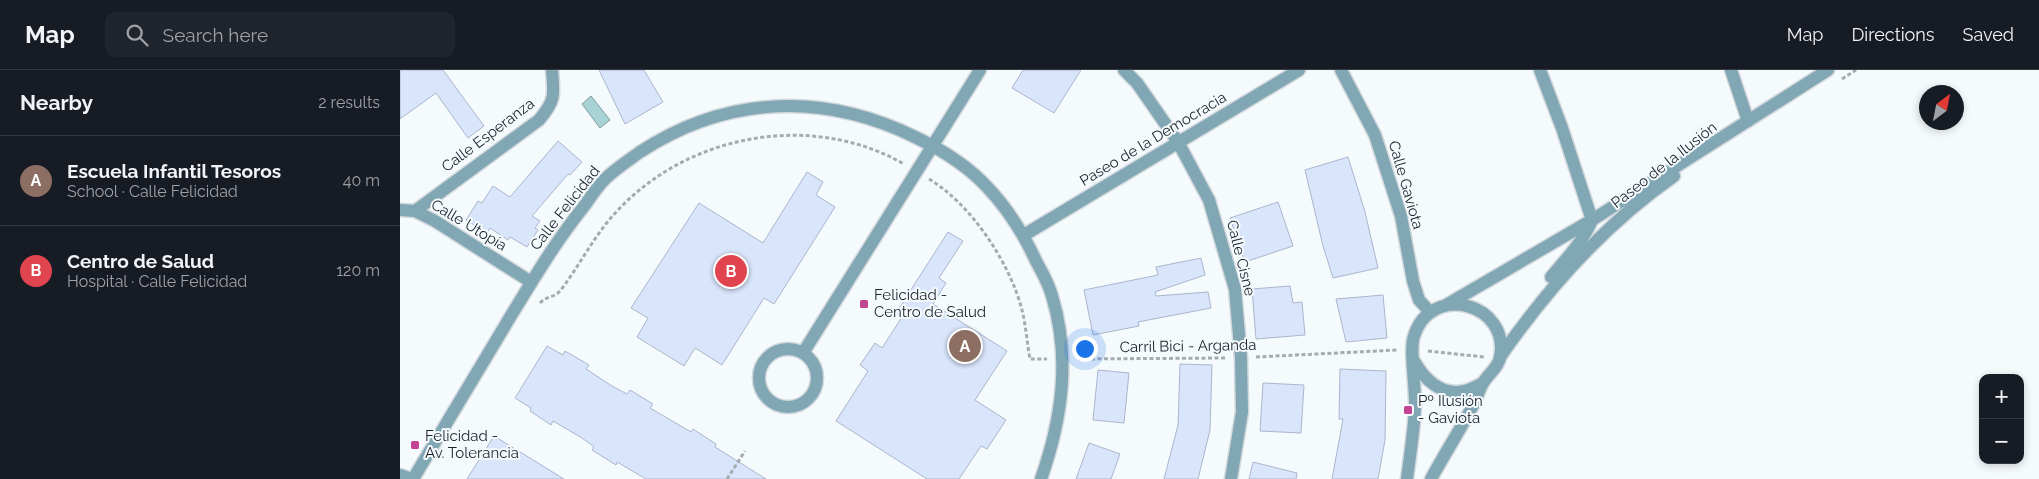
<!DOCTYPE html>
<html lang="en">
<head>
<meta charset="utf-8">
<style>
  :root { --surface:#171b24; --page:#20242c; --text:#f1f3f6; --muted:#9ea1a6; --line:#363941; --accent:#0b8043 }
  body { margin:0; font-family:Raleway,sans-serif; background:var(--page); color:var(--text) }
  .controls { position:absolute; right:15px; bottom:15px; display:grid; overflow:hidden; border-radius:10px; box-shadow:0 2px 8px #0003 }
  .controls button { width:45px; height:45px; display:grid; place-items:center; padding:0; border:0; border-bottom:1px solid var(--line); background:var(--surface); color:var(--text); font:25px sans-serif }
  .compass { position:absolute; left:1519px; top:15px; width:45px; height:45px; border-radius:50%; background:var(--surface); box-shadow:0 2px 8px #0003; rotate:32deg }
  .you { position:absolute; left:684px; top:278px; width:18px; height:18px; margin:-12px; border:4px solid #fff; border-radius:50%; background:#1a73e8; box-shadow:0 0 0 8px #1a73e833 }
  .badge { display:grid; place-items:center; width:32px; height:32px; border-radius:50%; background:var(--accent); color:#fff; font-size:16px; font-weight:700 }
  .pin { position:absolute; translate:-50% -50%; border:2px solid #fff; box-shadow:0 1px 5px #0006 }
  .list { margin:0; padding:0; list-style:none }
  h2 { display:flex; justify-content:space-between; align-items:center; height:65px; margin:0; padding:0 20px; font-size:21px }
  h2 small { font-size:16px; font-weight:400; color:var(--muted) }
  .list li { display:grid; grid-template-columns:32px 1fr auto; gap:15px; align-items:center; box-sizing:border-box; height:90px; padding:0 20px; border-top:1px solid var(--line) }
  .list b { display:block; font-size:19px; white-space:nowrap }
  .list p { margin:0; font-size:16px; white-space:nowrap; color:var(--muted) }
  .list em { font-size:16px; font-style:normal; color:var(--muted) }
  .icon { flex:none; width:28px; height:28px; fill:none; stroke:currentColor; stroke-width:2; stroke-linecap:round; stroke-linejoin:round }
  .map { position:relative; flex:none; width:1639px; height:409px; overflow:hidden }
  header { display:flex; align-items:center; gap:30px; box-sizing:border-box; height:70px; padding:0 25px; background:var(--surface); border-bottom:1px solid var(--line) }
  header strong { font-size:24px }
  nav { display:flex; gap:28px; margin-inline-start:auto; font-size:18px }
  .search { width:350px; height:45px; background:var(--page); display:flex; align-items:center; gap:12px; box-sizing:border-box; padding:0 18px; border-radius:10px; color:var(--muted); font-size:19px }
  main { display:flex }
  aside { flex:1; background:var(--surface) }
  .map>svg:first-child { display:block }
</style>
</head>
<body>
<header>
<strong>Map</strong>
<div class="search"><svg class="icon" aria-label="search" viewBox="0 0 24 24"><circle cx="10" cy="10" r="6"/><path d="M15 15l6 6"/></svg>Search here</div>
<nav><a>Map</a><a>Directions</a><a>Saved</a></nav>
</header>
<main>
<aside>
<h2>Nearby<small>2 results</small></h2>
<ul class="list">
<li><span class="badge" style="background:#8d6e63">A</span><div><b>Escuela Infantil Tesoros</b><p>School · Calle Felicidad</p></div><em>40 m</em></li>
<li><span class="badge" style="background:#e0444e">B</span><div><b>Centro de Salud</b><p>Hospital · Calle Felicidad</p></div><em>120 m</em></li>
</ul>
</aside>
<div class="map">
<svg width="1639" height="409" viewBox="0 0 1639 409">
  <rect width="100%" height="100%" fill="#f5fafd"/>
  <!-- water -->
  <path fill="#a9d2d4" stroke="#7f9ea1" d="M191 26 210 50 200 58 182 34Z"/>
  <!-- building -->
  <g fill="#d9e5fb" stroke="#aab6cc">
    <path d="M0 0H43L84 56 68 68 36 23 0 49Z"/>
    <path d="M199 0H244L263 32 225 54Z"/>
    <path d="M623 0H681L654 43 612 18Z"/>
    <path d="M158 71 182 92 170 105 168 104 132 146 140 151 135 158 138 160 127 177 110 167 108 170 90 158 87 163 66 150 78 131 82 133 93 116 110 127Z"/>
    <path d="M948 87 965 142 978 198 933 208 923 176 905 100Z"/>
    <path d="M407 102 423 112 416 125 435 137 374 234 364 228 322 295 295 278 284 296 237 267 248 248 231 238 299 133 363 173Z"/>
    <path d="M878 132 893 176 845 192 830 148Z"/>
    <path d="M548 162 563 171 539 208 546 213 533 234 607 281 575 330 606 350 587 379 581 376 559 409H527L436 351 468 301 460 295 475 273 482 278 502 247 496 243Z"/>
    <path d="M801 188 805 205 755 222 756 226 808 222 811 238 738 252 739 256 693 265 684 220 758 205 756 197Z"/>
    <path d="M890 216 893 233 902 232 905 265 856 269 852 219Z"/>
    <path d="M983 225 987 268 946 272 936 229Z"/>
    <path d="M147 276 163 285 165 281 189 295 186 299 212 316 227 324 230 320 253 334 250 338 291 362 293 359 316 374 315 377 366 409H246L217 392 216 395 192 380 194 377 182 368 153 351 151 355 130 341 131 338 115 328Z"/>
    <path d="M780 294 812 295 810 360 798 409H764L778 355Z"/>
    <path d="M940 299 986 301 985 370 978 409H932L943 349H939Z"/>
    <path d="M698 300 729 303 724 353 693 350Z"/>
    <path d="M863 313 904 315 901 363 860 361Z"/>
    <path d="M94 366 164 409H67Z"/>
    <path d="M689 373 720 384 711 409H676Z"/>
    <path d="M853 392 897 403 896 409H849Z"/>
  </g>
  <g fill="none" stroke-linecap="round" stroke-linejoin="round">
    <defs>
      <g id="street">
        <path d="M724 0 737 13 778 72 809 130 835 219 841 288 842 342 831 409"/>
        <path d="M941 0 975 65 1001 146 1013 211 1019 230 1030 242"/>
        <path d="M1140 0 1162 58 1192 150"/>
        <path d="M1331 0 1348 51"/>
        <path d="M0 140 15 141 35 151 131 212"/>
        <path d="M15 141 139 50C156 30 154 25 152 0"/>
        <path d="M624 165 899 0"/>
        <path d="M1151 207C1166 189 1183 172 1192 150"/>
        <path d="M1048 234 1192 150 1428 0"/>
        <circle cx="388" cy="308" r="29"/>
        <path d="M403 283 580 0"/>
        <path d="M1100 287C1148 218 1205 154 1274 106"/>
        <path d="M1014 291C1024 309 1041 326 1064 321 1070 320 1077 316 1083 313"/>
        <path d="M0 405 12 409"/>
        <path d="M13 409C44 357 75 305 106 254 131 213 155 172 185 135 191 126 198 116 205 109 215 99 229 90 240 82 327 25 424 22 517 68 542 80 569 97 588 118 608 139 624 165 636 191 642 202 649 214 652 226 671 288 662 349 641 409"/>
        <path d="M1007 409C1010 385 1014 361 1015 337 1016 319 1009 280 1014 266 1031 212 1111 233 1100 288 1098 298 1088 304 1083 313 1080 318 1078 324 1076 330 1062 357 1045 383 1031 409"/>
      </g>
    </defs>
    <!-- street casing -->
    <use href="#street" stroke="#d2d8db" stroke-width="15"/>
    <!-- path -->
    <g stroke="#a5abb0" stroke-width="3" stroke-dasharray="4 2.5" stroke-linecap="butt">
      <path d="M1442 9 1456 0"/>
      <path d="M529 109C571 134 610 193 622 240 626 256 627 273 630 289H647"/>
      <path d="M140 233C146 226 154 228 160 221 181 194 195 163 220 138 292 63 413 42 504 94"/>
      <path d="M1028 281 1084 287"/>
      <path d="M856 287 997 280"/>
      <path d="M678 289 825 288"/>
      <path d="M327 409 345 381"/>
    </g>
    <!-- street -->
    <use href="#street" stroke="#81a7b5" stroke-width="12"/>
  </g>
  <!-- markers -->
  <g fill="#c24492" stroke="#f5fafd" stroke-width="2">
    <rect x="459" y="229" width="10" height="10" rx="2.5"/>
    <rect x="1003" y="335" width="10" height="10" rx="2.5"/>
    <rect x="10" y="370" width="10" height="10" rx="2.5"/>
  </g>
  <g text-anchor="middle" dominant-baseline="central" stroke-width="4" stroke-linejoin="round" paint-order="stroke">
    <!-- street labels -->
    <g font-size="15" fill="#1c242b" stroke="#f5fafd">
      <text transform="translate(88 65) rotate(-37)">Calle Esperanza</text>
      <text transform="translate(753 69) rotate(-31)">Paseo de la Democracia</text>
      <text transform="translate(1264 95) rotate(-38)">Paseo de la Ilusión</text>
      <text transform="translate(1006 115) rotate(74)">Calle Gaviota</text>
      <text transform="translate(165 138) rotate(-52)">Calle Felicidad</text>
      <text transform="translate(69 155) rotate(31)">Calle Utopía</text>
      <text transform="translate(841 188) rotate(76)">Calle Cisne</text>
      <text transform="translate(788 276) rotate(-1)">Carril Bici - Arganda</text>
    </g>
    <!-- poi labels -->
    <g font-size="15" fill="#1c242b" stroke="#f5fafd" text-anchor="start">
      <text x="474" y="225">Felicidad -<tspan x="474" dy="17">Centro de Salud</tspan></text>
      <text x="1018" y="331">Pº Ilusión<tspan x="1018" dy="17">- Gaviota</tspan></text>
      <text x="25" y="366">Felicidad -<tspan x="25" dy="17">Av. Tolerancia</tspan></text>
    </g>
  </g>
</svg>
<div class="controls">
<button>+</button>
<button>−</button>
</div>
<svg class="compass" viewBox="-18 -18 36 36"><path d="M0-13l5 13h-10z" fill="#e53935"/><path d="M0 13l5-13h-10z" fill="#9ea1a6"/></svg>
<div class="you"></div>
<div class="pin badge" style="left:565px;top:276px;background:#8d6e63">A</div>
<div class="pin badge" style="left:331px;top:201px;background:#e0444e">B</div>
</div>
</main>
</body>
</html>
